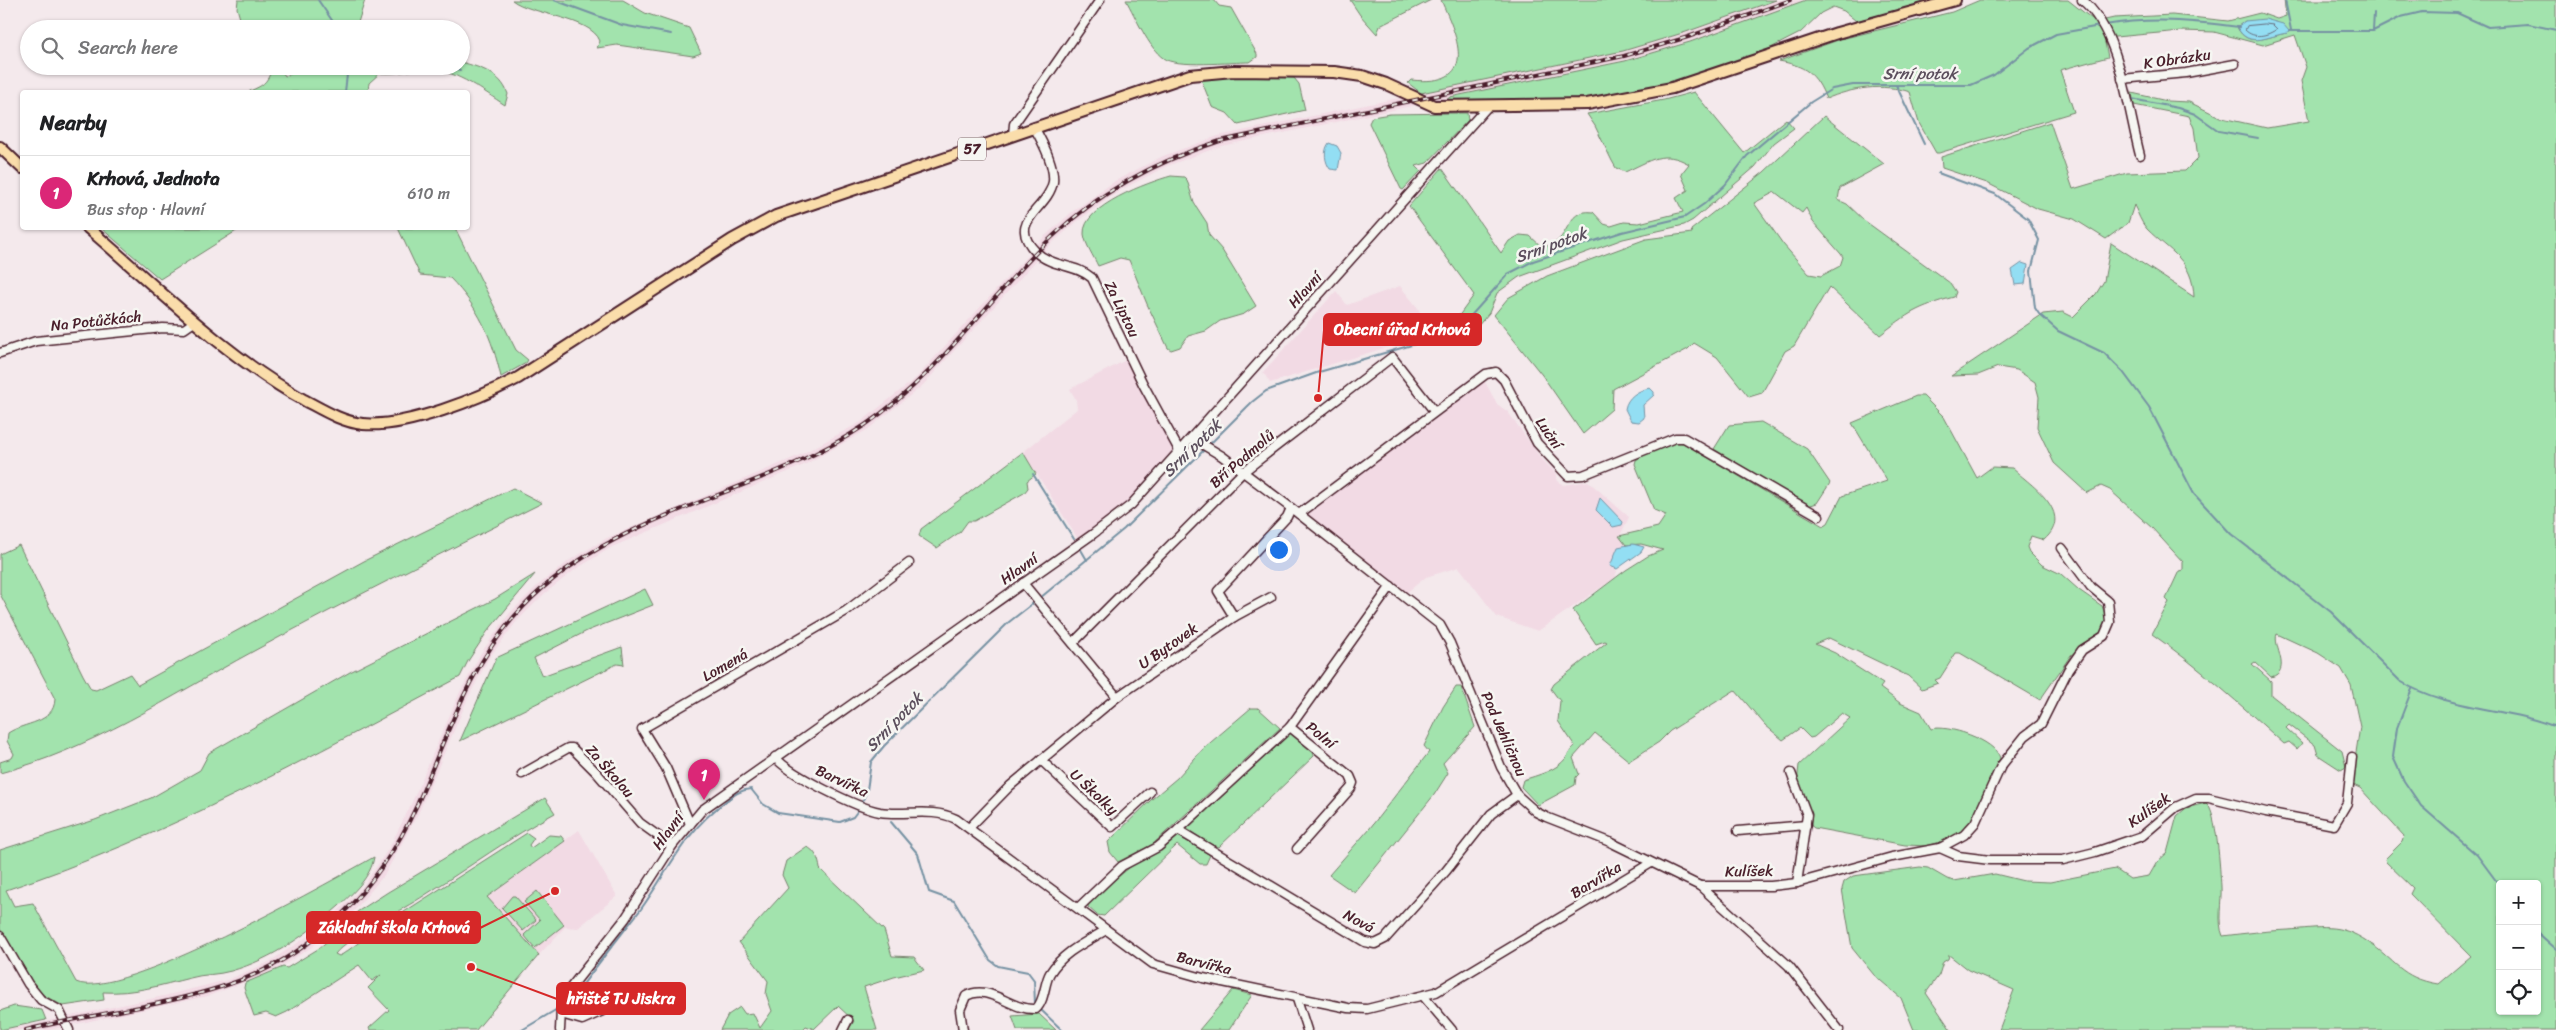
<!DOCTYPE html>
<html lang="en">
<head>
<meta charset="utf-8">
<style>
  :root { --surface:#fff; --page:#f6f6f6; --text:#202124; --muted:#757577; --line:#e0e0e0; --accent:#db2777 }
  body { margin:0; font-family:Sriracha,sans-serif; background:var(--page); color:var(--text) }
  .controls { position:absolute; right:15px; bottom:15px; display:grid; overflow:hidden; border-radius:5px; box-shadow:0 1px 4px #0004 }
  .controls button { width:45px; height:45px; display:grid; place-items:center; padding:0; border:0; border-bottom:1px solid var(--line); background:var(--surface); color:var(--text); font:25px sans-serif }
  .you { position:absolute; left:1278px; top:549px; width:18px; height:18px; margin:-12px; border:4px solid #fff; border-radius:50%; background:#1a73e8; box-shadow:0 0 0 8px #1a73e833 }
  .badge { display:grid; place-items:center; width:32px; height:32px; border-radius:50%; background:var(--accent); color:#fff; font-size:16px; font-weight:700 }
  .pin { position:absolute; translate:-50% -41px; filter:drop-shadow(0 1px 2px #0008) }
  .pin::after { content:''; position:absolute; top:26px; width:18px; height:15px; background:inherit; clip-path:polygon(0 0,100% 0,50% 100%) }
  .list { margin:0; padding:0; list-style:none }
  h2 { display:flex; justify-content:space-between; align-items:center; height:65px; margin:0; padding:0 20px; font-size:21px }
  h2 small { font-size:16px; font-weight:400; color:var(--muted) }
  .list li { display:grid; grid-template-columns:32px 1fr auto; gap:15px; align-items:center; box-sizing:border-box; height:75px; padding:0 20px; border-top:1px solid var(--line) }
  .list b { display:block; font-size:19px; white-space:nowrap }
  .list p { margin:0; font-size:16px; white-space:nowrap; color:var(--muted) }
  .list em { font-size:16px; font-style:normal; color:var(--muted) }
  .icon { flex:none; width:28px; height:28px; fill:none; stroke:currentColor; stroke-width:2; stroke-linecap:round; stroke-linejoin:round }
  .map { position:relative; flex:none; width:2556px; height:1030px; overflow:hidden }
  .search { position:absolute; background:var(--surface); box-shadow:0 1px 4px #0004; left:20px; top:20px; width:450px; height:55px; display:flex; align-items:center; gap:12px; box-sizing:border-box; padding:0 18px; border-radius:28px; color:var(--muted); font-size:19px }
  .panel { position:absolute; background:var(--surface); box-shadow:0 1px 4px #0004; left:20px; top:90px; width:450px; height:140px; border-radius:5px }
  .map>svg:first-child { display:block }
</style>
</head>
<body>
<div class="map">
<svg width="2556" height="1030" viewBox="0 0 2556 1030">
  <rect width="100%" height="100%" fill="#f4e9ec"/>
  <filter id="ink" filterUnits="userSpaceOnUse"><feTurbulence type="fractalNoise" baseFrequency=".02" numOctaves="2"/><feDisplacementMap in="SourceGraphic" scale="10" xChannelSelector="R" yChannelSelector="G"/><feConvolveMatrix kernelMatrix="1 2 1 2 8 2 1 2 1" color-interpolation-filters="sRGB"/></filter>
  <g filter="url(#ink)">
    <!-- built -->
    <g fill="#f2dae4">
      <path d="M1776 0H1806L1690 42 1626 61 1221 146 1167 166 1121 190 1079 220 1052 243 923 385 867 430 804 465 612 547 576 569 544 594 517 621 489 658 468 698 418 814 385 874 354 911 312 947 274 971 208 996 48 1030H6L164 996 227 980 269 962 323 926 363 886 389 848 409 809 459 694 481 653 509 614 537 586 570 560 607 538 800 455 861 422 916 378 1045 236 1072 212 1115 181 1163 156 1218 136 1623 51 1686 32Z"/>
      <path d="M1400 286 1418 308 1430 334 1270 383 1263 372 1336 291 1347 305Z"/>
      <path d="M1128 359 1174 451 1123 506 1078 539 1023 452 1077 409 1076 400 1070 389Z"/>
      <path d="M1484 380 1497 404 1508 412 1541 458 1555 472 1558 481 1563 485 1588 481 1629 517 1620 536 1626 545 1618 547 1610 566 1617 571 1615 578 1538 631 1497 617 1459 567 1426 577 1406 593 1307 515Z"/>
      <path d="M579 830 617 896 578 928 565 927 539 955 487 898Z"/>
    </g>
    <!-- green -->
    <g fill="#a2e3ad" stroke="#76816c" fill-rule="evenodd">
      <path d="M238 0H365L356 29H243L237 8Z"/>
      <path d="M512 0H623L645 13 689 28 701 53 693 56 617 45 597 48 600 41C591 17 531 15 512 0Z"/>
      <path d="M1126 0H1214L1219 6 1231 8 1257 54V57L1250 62C1232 62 1175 68 1163 58 1149 48 1135 16 1126 0Z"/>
      <path d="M1350 0H1431L1380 26 1377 34 1360 15Z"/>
      <path d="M1441 0H1776L1686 32 1623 51 1421 93 1408 83 1411 80C1479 87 1459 40 1441 0Z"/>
      <path d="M1806 0H1938L1856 21 1844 11 1833 7 1821 13 1800 33 1759 54 1670 83 1587 98 1445 101 1450 97 1625 61 1690 42Z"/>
      <path d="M1980 0H2068L2096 22 2114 18 2172 15 2228 21 2260 13 2277 19 2286 16 2284 0H2556V1030H1999L2014 990 1968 970 1949 955 1948 959 1943 962 1939 975 1926 993 1951 1030H1914L1901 998 1874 975 1852 948 1842 889 1844 882 1853 876 1920 867 1928 868 1947 879 1954 881 1995 874 2024 881 2050 882 2115 869 2130 879 2149 876 2157 862 2167 853 2177 816 2186 808 2206 803C2217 810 2220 872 2221 886 2222 902 2217 922 2223 936 2245 933 2266 931 2288 930 2320 928 2339 922 2368 942 2396 960 2400 978 2438 984L2471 956 2410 894 2413 888 2386 862 2385 859 2402 842 2404 836 2360 788 2351 784 2360 727 2351 685 2341 668 2318 653 2277 634C2272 646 2293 671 2271 677L2255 662 2252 664 2271 681V695L2342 751 2346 767 2341 770 2318 755 2315 745 2289 725 2286 728 2302 743 2297 749 2289 742 2284 744C2241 705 2199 667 2152 634L2169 602 2166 599 2179 571 2183 570V562L2152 528 2110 490 2101 486 2087 493 2054 463 2037 427 2039 397 2035 382 2017 370 1998 367 1978 375 1951 376 2043 314 2063 312 2073 317 2096 294 2104 281 2111 243 2194 297C2193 260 2170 252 2147 229 2141 223 2138 213 2134 205L2128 223 2106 239 2074 219 2038 209 1987 183 1942 168 1941 157 2050 122 2073 189 2127 173 2185 171 2198 158 2194 128 2189 116 2134 105 2132 93 2167 101 2189 102 2222 118 2267 128 2309 121 2301 81 2306 67 2295 35 2263 45 2214 32 2181 31 2104 38 2108 57 2060 70 2074 112 1939 153H1936L1919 123 1910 92C1883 83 1851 88 1826 99 1816 73 1805 66 1779 61L1841 39 1952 12ZM2245 21 2288 33C2269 35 2248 50 2237 27ZM2500 884H2537V1011H2500Z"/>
      <path d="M461 62C482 68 500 73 508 94L505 105C483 91 459 72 431 69 414 68 398 75 380 73L369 83 368 92H248C258 87 265 86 270 74L268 68 289 66 283 73 285 76 301 70 302 66H461Z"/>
      <path d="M1251 76 1294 78 1299 84 1305 110 1238 125 1227 113 1212 107 1201 79Z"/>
      <path d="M1694 92 1744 153 1786 119 1794 128 1774 143 1755 167 1693 220 1684 225 1623 239 1519 277 1497 293 1489 313 1465 341 1453 324 1474 295 1409 206 1442 168 1501 253 1509 241 1520 235 1530 236 1542 247C1573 244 1562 208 1593 212L1604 224 1611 226 1624 222 1639 223 1683 212 1676 198 1688 190 1681 174 1689 164C1663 149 1650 161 1625 172L1616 168 1612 161 1595 126 1587 114 1664 100Z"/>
      <path d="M1460 113H1467L1468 120 1427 163 1416 166 1421 171 1403 190 1401 189 1369 123 1372 117 1390 114Z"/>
      <path d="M1824 116 1884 164 1840 188 1838 200 1847 204 1865 221 1950 283 1956 292 1954 297C1917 307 1909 313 1880 335L1829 287 1794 346 1785 351 1762 393 1749 397 1717 357 1694 343 1688 349 1613 389 1612 409 1583 434 1542 375 1494 315 1508 298 1547 276 1646 239 1692 233 1691 230 1764 172ZM1775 192 1802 213 1806 208 1813 222 1841 254 1843 257 1840 266 1821 276 1809 274 1783 244 1754 203Z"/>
      <path d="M1171 176 1184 177 1187 180 1194 203 1207 223 1209 235 1222 250 1256 306 1244 314 1220 321 1206 331 1188 336 1180 347 1171 350 1168 348 1147 304 1129 260 1120 258 1098 266C1094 257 1085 244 1084 234 1082 206 1149 182 1171 176Z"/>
      <path d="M101 228H241L160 279Z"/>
      <path d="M398 228H455L516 350 528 360 526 363 501 377C492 337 479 308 450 278L420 275Z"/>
      <path d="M1916 396H1923L1944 417 1977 478 1992 467 2012 468C2032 486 2075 513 2044 540L2031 536 2027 547 2029 552 2042 565 2061 574 2079 590 2102 606 2107 619 2103 632 2071 655 2040 700 1960 653H1956L1940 678 1935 680 1938 683 1922 689 1908 676 1829 638 1815 644 1835 653 1883 684 1880 688 1900 703 1921 712 1931 729C1947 724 1995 740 2000 758L1973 820 1966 828 1947 840 1927 846 1905 845 1814 828 1809 824 1797 783 1799 765 1850 718 1842 713 1814 737 1810 738 1800 728 1783 740 1765 725 1735 690 1670 731 1659 742 1629 761 1595 733 1573 758 1579 774 1576 777 1575 785 1538 805 1521 787 1523 780C1538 775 1556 771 1566 758 1569 754 1570 750 1575 746L1558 721 1560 701 1551 689 1554 684 1607 642 1605 641 1596 644 1573 610 1626 570 1648 556 1663 550 1641 544 1626 545 1619 536 1658 527 1666 515 1654 510 1635 464 1636 460C1646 453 1670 440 1683 443L1823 526 1828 523 1842 496 1887 481 1852 423Z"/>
      <path d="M1761 422 1807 449 1830 483 1817 503 1808 506 1714 449 1729 425Z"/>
      <path d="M1023 452 1036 474 1027 481 1028 488 1024 493 974 521H968L960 532 937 548 919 536 921 529Z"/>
      <path d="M513 488 542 503C445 552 347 600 252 652 171 696 90 750 0 773V762L12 758 14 754 7 741 8 733C24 722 54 724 55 699L0 594V554L19 545 83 675 91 689 96 690 130 674 138 685 364 561Z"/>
      <path d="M535 574 487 632 468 661 460 677C313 755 166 837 6 890L14 906 33 903 76 982C118 1002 328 883 374 857 371 877 353 893 339 906 307 934 273 959 231 971 218 975 203 974 190 978 161 985 134 994 103 992L104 1000 63 1006 40 993 30 980 0 929V850L95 820 151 798 200 770 209 753 350 672 495 599Z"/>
      <path d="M645 589 653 605 587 631 534 658 542 676 622 647 624 665 617 664 460 741 496 658Z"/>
      <path d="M1456 687H1461L1475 727 1443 763 1448 773 1434 795 1355 893 1329 875 1370 828 1429 752 1424 746 1443 707Z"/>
      <path d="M1251 708H1258L1280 728 1153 844 1118 862 1110 852 1108 842 1111 839 1152 799 1177 778 1204 748Z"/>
      <path d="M1290 733 1313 750 1314 756 1219 847 1210 844 1187 829Z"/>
      <path d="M545 798 555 813C510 837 468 868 425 895 403 910 350 935 335 954L339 956 343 954 376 930 527 833 534 838 529 845 531 848 549 835 561 836 565 841 487 897 539 955 476 1030H370L369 1028 389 1010 368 988 381 975 372 981 359 965 287 1012 276 1017 266 1013 254 1016 244 988 245 983 283 967 287 968 318 949 343 928 357 912 388 892Z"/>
      <path d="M1178 836 1210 855 1206 864H1200L1177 845 1104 916 1097 915 1088 907 1089 901 1135 863 1161 850Z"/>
      <path d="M806 847C815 849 819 860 820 869L884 930 892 956 914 957 924 970 894 977 864 987 877 1030H848L854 1021 838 1006 814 1029 806 1026 802 1030H720L728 1015 740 1007 745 1014 753 1013 760 1028 772 1011 766 994 768 981 739 942 788 888 782 875 786 861Z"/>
      <path d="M537 891 564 925 535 948 524 935 540 920 524 902Z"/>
      <path d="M512 896H515L536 920 523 931 502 908Z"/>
      <path d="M1233 990 1252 995 1229 1030H1199Z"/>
      <path d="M14 1006 42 1010 46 1020 0 1030V1011Z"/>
      <path d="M1039 1014 1056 1030H1017L1012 1016Z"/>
    </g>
    <!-- water -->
    <g fill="#93def3" stroke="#7692a3">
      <path d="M2265 19 2283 24 2289 31 2288 33C2269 35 2249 50 2237 27L2245 21Z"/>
      <path d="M1329 143 1337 146 1341 153 1338 170 1330 169C1325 162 1323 151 1329 143Z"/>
      <path d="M2022 263 2028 265 2025 284 2015 285 2012 270Z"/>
      <path d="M1650 388 1654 392V395L1643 405 1644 418 1639 422 1631 421 1625 409C1627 397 1638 390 1650 388Z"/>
      <path d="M1600 498 1623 522 1622 525 1613 527 1596 510Z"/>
      <path d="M1633 544 1644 547 1641 552 1617 569 1610 566 1618 547Z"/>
    </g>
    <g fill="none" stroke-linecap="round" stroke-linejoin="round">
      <!-- shore -->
      <path stroke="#676b7b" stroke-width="1" d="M2265 24 2273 25 2277 29C2267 36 2254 39 2245 30L2247 26Z"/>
      <!-- stream -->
      <g stroke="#7692a3" stroke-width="2">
        <path d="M318 0 338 29"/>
        <path d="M554 0 622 25 671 34"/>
        <path d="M2285 0 2291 30"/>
        <path d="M2105 25C2152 17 2192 21 2239 27"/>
        <path d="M2108 26 2126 75"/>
        <path d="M2373 30 2374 13"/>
        <path d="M2289 31H2373L2401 17 2422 12 2457 13 2488 27 2528 24 2556 30"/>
        <path d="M450 66 460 70"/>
        <path d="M2127 82 2132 99 2178 108 2195 114 2219 131 2258 138"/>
        <path d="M1896 85 1924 144"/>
        <path d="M345 92 348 66"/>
        <path d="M1938 173 1995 194 2028 219 2039 240 2031 271 2035 308 2039 314 2058 331 2104 353 2123 372 2149 407 2194 494 2231 534 2331 612 2400 681C2446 710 2506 707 2556 727"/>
        <path d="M1208 446 1252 402 1266 391 1319 372 1453 333 1460 328 1508 274 1533 261 1622 232 1685 217 1704 204 1725 185 1747 156 1811 102 1832 89 1853 85H1971L1994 75 2029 48 2056 34 2100 26"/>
        <path d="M1033 474 1074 539"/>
        <path d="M1080 548 1087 560"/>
        <path d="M1040 598 1124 529 1205 449"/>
        <path d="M2412 689 2397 728 2393 757 2404 781 2421 806 2477 855 2500 886"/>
        <path d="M861 805 867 790 871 762 884 746 1009 622 1036 601"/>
        <path d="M891 822 918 854 929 892 954 901 990 960 998 966 1028 972 1034 980 1035 1004"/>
        <path d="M2537 932 2556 949"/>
        <path d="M567 1003 572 1000C593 969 618 939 641 909 669 870 684 832 725 802 734 795 740 790 751 789L763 804 778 813 840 822 853 817 859 809"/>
        <path d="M1040 1009 1062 1030"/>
        <path d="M522 1030 559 1008"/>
      </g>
      <defs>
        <g id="minor">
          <path d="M2082 0C2120 30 2128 110 2140 155"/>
          <path d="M2122 79 2186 73 2235 64"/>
          <path d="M1034 127C1042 141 1055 166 1053 182 1048 210 1005 221 1036 252 1051 267 1076 264 1092 278L1143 384 1180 452"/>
          <path d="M1013 135 1014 124 1100 0"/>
          <path d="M0 353 36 341 163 328 184 329 194 322"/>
          <path d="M1192 438 1222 456 1299 514 1440 625 1450 643 1501 767 1517 795 1536 812 1546 817 1610 842 1700 886 1789 966 1839 1030"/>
          <path d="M1299 514 1486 374 1496 372 1504 380 1537 443 1568 476 1583 475 1675 438H1684L1819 516"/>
          <path d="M1023 583 1117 697"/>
          <path d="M1234 617 1218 591 1287 517 1291 508"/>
          <path d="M1073 643 1243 472 1392 357 1434 411"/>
          <path d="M775 757C788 774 858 808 880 812 906 816 931 807 956 819L1153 964 1203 978 1348 1008 1367 1009 1436 992 1651 863"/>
          <path d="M1041 760 1112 827 1150 792"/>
          <path d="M1791 773 1807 815 1797 883"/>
          <path d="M522 774 568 748H572L596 772 640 823 672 846"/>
          <path d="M690 824 666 768 642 729 846 611 909 563"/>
          <path d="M970 827 1010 786 1117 697 1234 617 1271 597"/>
          <path d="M1178 830 1365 942 1375 944 1385 939 1446 871 1491 814 1517 795"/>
          <path d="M1738 831 1806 825"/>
          <path d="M1940 848 1958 856 1990 860H2063L2095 852 2142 836 2176 807 2196 798H2209L2266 812 2334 825 2347 803 2352 757"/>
          <path d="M1297 849 1351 788 1353 783 1350 776 1290 727 1391 586"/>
          <path d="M1700 886H1771L1797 883 1892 857 1940 848 1964 835 1975 823 2001 766 2025 736 2041 724 2068 670 2082 650 2104 636 2110 622 2108 601 2091 587 2062 548"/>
          <path d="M1078 908 1122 866 1158 847 1178 830 1290 727"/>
          <path d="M0 936 28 984 41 1000 59 1010 69 1030"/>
          <path d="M1424 997 1452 1030"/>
          <path d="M1297 999 1307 1030"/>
          <path d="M561 1014 582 1020 607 1009"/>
          <path d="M560 1030 561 1010 568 991 625 919 672 846 702 810 1093 534 1131 505 1488 106"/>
          <path d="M843 1030 848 1020"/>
          <path d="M963 1030 960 1010 966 996C990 983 1011 1011 1036 1009 1045 1001 1044 983 1050 973 1063 952 1086 942 1106 930"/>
        </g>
        <g id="major">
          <path d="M0 147 22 168"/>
          <path d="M88 228C158 288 223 355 304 400 323 410 342 422 363 424 407 428 480 398 518 378L732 240 776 216 1190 75 1233 71 1334 72 1362 76 1386 84 1434 106 1587 104 1672 88 1837 33 1955 0"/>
        </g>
      </defs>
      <!-- minor casing -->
      <use href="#minor" stroke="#4a1f2b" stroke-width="11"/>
      <!-- major casing -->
      <use href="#major" stroke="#4a1f2b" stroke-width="14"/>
      <!-- minor -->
      <use href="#minor" stroke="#f6f6f2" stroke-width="8"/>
      <!-- major -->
      <use href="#major" stroke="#faddab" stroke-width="10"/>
      <defs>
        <path id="rail" d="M26 1030C91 1014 159 1007 224 986 313 958 379 889 417 805 447 736 470 662 523 607 614 510 758 497 865 425 940 374 988 298 1052 237 1100 191 1157 161 1220 141L1624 56 1688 37 1791 0"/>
      </defs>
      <!-- rail casing -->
      <use href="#rail" stroke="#4a1f2b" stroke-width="4"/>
      <!-- rail -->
      <use href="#rail" stroke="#f6f6f2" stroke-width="2" stroke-dasharray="5.5" stroke-linecap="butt"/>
    </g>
  </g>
  <g text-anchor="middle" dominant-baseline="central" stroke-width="5" stroke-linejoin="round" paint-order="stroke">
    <!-- shield labels -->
    <rect fill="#f6f6f2" stroke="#7e6067" stroke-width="1" x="958" y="137.5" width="28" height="23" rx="4"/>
    <g font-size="14" font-weight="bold" fill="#4a1f2b">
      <text x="972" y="149">57</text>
    </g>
    <!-- street labels -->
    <g font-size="15" fill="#4a1f2b" stroke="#f6f6f2">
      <text transform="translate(2177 59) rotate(-8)">K Obrázku</text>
      <text transform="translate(1305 290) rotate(-48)">Hlavní</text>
      <text transform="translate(1122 309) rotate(64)">Za Liptou</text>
      <text transform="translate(96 321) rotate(-6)">Na Potůčkách</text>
      <text transform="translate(1549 433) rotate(55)">Luční</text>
      <text transform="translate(1242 459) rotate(-41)">Bří Podmolů</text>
      <text transform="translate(1019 569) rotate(-35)">Hlavní</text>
      <text transform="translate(1168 646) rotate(-35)">U Bytovek</text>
      <text transform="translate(725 665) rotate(-30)">Lomená</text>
      <text transform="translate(1504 734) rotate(66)">Pod Jehličnou</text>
      <text transform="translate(1321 735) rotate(39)">Polní</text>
      <text transform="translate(610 771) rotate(49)">Za Školou</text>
      <text transform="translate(842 781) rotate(25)">Barvířka</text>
      <text transform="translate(1094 792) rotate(43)">U Školky</text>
      <text transform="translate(2149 810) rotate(-35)">Kulíšek</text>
      <text transform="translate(668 831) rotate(-53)">Hlavní</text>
      <text transform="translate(1749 871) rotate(-1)">Kulíšek</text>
      <text transform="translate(1596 880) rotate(-31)">Barvířka</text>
      <text transform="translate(1359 921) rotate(28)">Nová</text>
      <text transform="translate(1204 963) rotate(14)">Barvířka</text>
    </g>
    <!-- water labels -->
    <g font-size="16" font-style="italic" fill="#5c4f5d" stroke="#f6f6f2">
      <text x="1920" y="73">Srní potok</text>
      <text transform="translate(1551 245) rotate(-20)">Srní potok</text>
      <text transform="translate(1192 448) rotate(-44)">Srní potok</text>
      <text transform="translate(894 722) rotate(-46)">Srní potok</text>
    </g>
  </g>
  <!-- callouts -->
  <path fill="none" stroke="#d62828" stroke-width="2" d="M1318 398L1324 330M555 891L480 928M471 967L557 999"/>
  <g fill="#d62828" stroke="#f6f6f2" stroke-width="2">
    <circle cx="1318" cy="398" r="5"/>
    <circle cx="555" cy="891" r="5"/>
    <circle cx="471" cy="967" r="5"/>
  </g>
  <g fill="#d62828" stroke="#d62828" stroke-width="2">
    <rect x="1324" y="314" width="157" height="31" rx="5"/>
    <rect x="307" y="912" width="173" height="31" rx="5"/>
    <rect x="557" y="983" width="128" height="31" rx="5"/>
  </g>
  <g font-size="16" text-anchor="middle" font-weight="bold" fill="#fff">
    <text x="1402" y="335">Obecní úřad Krhová</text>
    <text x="394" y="933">Základní škola Krhová</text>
    <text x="621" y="1004">hřiště TJ Jiskra</text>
  </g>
</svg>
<div class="controls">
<button>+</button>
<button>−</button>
<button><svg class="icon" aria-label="locate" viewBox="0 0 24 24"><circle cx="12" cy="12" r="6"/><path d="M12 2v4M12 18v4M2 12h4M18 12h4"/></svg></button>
</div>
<div class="you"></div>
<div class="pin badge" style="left:704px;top:800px">1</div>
<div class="search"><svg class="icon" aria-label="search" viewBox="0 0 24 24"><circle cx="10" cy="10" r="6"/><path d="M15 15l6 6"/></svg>Search here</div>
<section class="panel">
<h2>Nearby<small></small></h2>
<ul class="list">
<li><span class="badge">1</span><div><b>Krhová, Jednota</b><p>Bus stop · Hlavní</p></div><em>610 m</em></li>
</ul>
</section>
</div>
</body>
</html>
